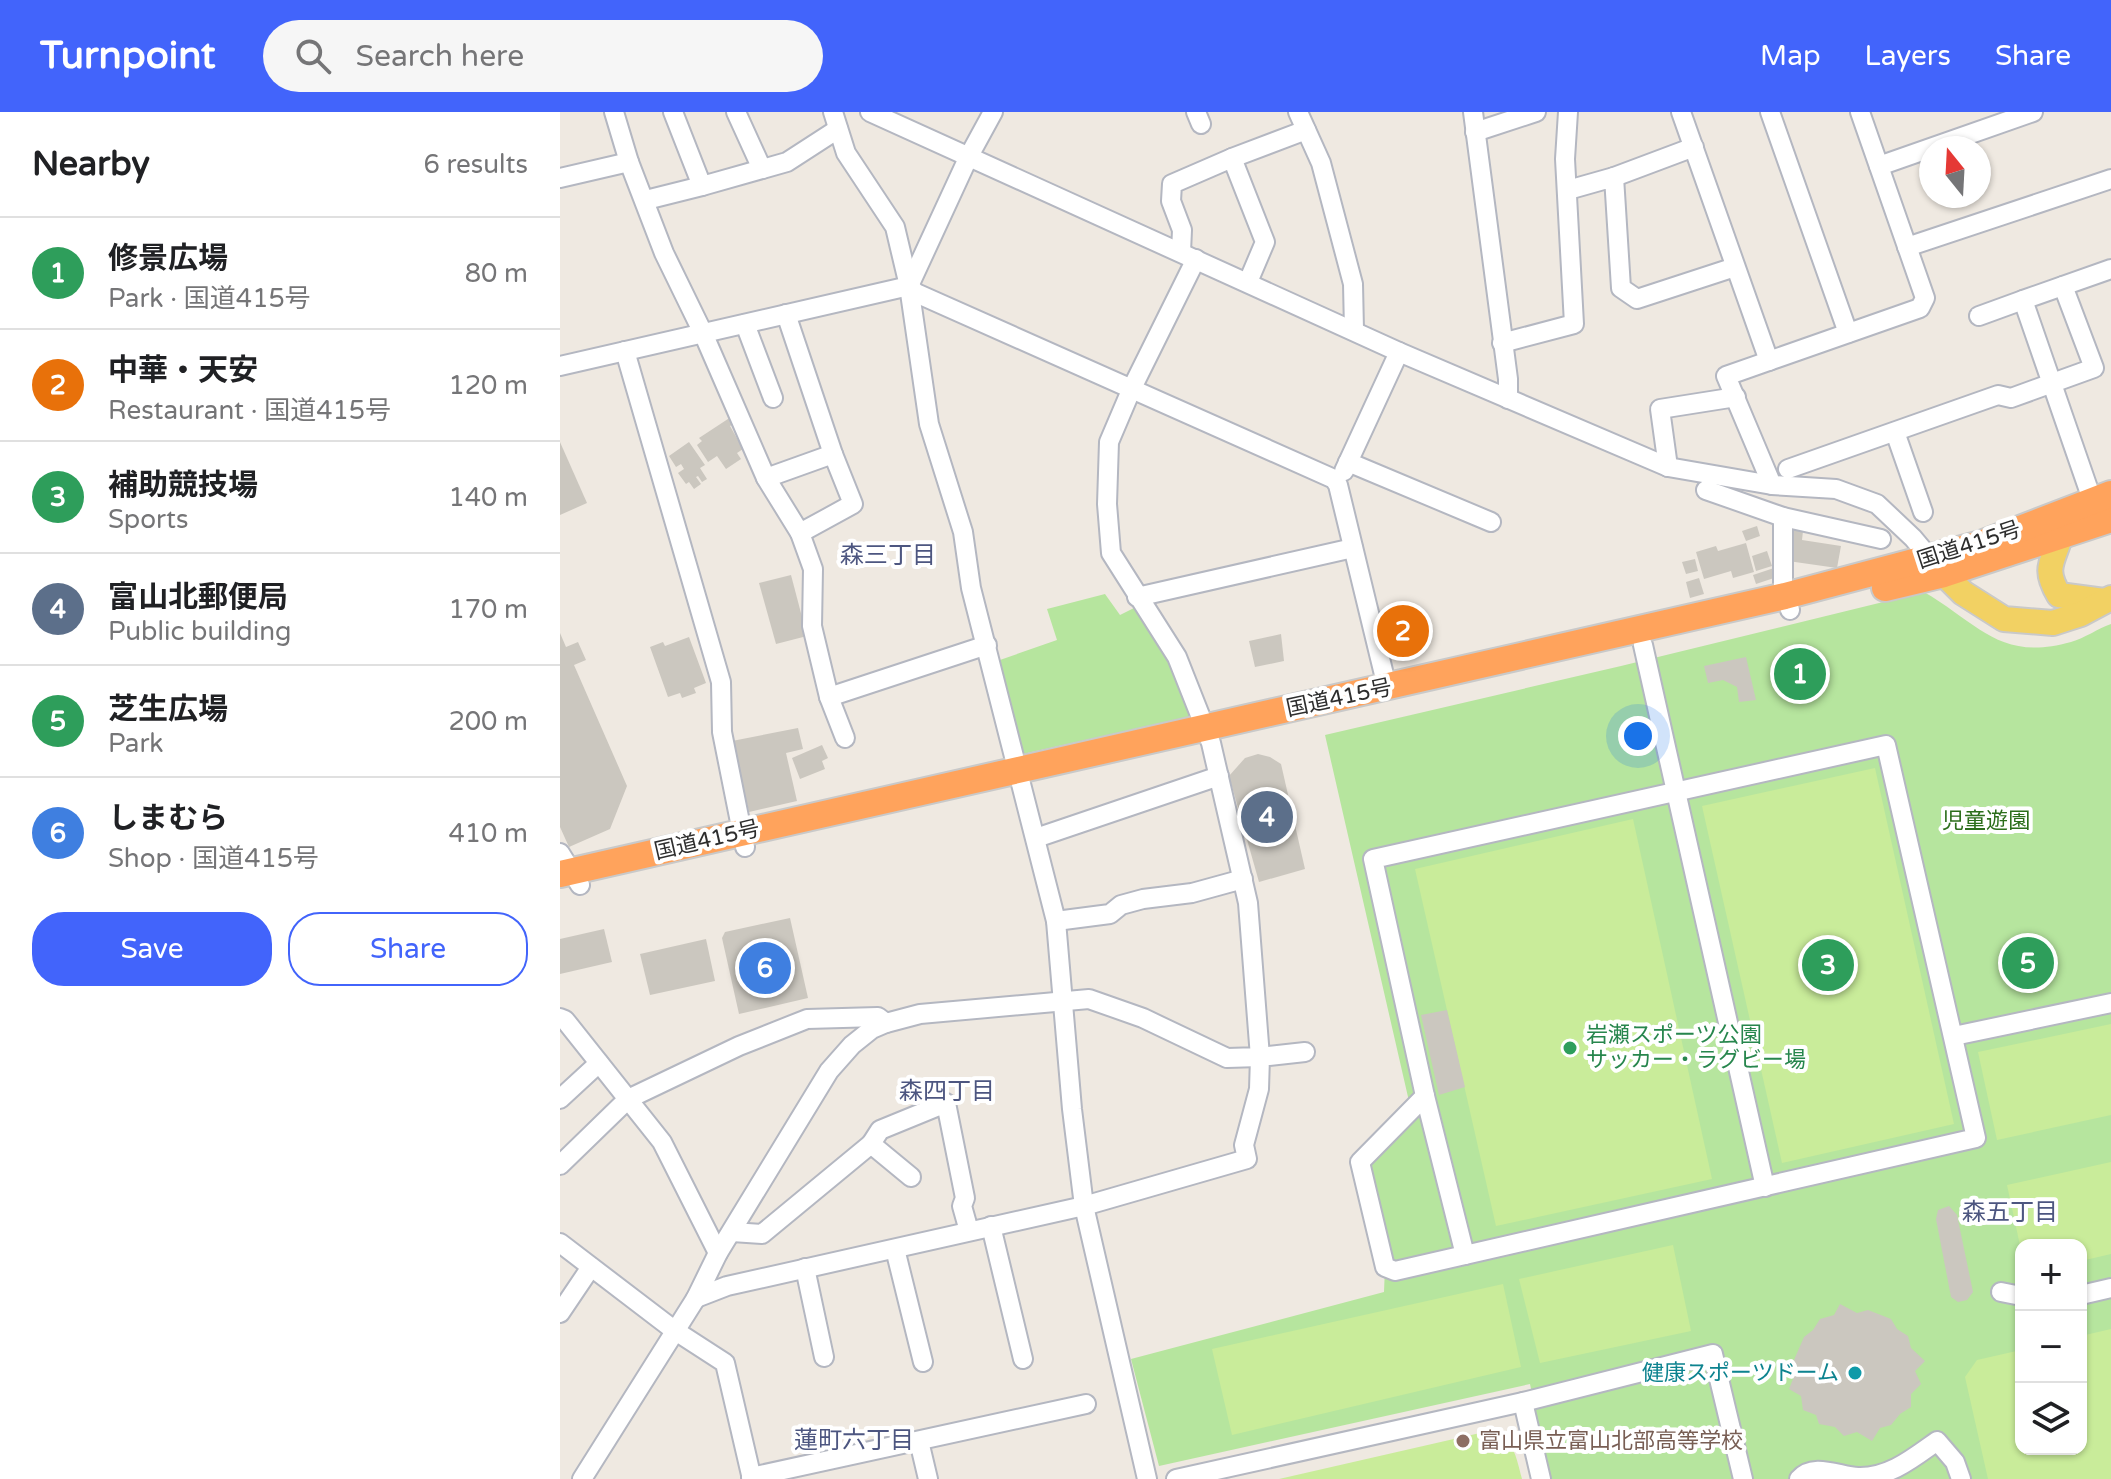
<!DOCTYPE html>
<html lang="en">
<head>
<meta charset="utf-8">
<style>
  :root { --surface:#fff; --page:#f6f6f6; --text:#202124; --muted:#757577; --line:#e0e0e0; --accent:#4264fb }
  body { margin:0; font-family:"Varela Round","Noto Sans JP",sans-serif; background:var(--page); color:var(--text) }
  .controls { position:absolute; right:24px; bottom:24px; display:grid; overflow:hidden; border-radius:16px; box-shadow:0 2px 6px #0004 }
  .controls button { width:72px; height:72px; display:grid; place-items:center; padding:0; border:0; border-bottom:2px solid var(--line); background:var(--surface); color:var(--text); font:40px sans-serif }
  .compass { position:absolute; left:1359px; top:24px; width:72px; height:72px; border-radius:50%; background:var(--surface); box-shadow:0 2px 6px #0004; rotate:342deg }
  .you { position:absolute; left:1078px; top:624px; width:28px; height:28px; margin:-20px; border:6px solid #fff; border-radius:50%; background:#1a73e8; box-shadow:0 0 0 12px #1a73e833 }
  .badge { display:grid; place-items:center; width:52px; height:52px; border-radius:50%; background:var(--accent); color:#fff; font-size:26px; font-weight:700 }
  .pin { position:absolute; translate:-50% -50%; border:4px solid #fff; box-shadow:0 2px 8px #0006 }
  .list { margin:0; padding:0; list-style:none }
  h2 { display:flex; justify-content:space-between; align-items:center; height:104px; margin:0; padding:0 32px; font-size:34px }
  h2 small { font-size:26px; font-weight:400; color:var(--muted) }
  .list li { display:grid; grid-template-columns:52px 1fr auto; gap:24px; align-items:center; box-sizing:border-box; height:112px; padding:0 32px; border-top:2px solid var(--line) }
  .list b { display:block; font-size:30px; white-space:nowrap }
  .list p { margin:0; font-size:26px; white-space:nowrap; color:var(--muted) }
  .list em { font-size:26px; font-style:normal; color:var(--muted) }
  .actions { display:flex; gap:16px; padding:24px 32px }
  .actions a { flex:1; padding:18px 0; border:2px solid var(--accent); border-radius:32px; text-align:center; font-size:28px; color:var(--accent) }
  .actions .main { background:var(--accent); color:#fff }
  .icon { flex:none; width:44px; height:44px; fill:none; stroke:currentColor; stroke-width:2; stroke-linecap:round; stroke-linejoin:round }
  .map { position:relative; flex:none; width:1551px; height:1367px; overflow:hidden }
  header { display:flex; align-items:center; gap:48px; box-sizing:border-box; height:112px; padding:0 40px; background:var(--accent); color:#fff }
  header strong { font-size:38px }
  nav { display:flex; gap:44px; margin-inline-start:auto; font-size:28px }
  .search { width:560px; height:72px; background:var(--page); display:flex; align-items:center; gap:20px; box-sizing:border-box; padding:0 28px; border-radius:44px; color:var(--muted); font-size:30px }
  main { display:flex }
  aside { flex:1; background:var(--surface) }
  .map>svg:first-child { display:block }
</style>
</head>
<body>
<header>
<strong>Turnpoint</strong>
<div class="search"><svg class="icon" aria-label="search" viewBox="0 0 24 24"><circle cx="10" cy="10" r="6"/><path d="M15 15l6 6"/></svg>Search here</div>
<nav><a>Map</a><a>Layers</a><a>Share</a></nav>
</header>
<main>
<aside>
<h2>Nearby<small>6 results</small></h2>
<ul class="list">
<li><span class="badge" style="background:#2e9e5b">1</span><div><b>修景広場</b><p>Park · 国道415号</p></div><em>80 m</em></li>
<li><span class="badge" style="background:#e8710a">2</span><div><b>中華・天安</b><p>Restaurant · 国道415号</p></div><em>120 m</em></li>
<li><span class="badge" style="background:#2e9e5b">3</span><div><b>補助競技場</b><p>Sports</p></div><em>140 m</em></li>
<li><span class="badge" style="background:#5c6f8a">4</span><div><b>富山北郵便局</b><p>Public building</p></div><em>170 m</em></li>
<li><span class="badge" style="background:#2e9e5b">5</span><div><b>芝生広場</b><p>Park</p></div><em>200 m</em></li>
<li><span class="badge" style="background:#3f7fe0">6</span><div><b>しまむら</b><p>Shop · 国道415号</p></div><em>410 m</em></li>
</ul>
<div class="actions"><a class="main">Save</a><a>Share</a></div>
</aside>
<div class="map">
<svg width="1551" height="1367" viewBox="0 0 1551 1367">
  <rect width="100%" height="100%" fill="#efe9e1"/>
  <!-- green -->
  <g fill="#b6e59e" fill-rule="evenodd">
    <path d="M1364 480C1419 512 1440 550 1511 530 1525 526 1537 517 1551 512V1367H990L970 1272 599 1354 571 1247 824 1180 825 1155 800 1050 851 998 765 623 1061 554ZM1461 1133H1521V1337H1461Z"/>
    <path d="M545 482 560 503 576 495C600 527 615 564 631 600L630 605 463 642 458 636 437 549 497 528 487 497Z"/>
  </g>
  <!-- pitch -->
  <g fill="#c9ec9a">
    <path d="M1315 656 1394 1012 1222 1051 1142 694Z"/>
    <path d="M1073 707 1152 1067 936 1114 855 757Z"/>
    <path d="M1551 912V1003L1437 1028 1418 940Z"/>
    <path d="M1551 1050V1142L1521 1149V1133H1461V1138L1447 1073Z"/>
    <path d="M1113 1133 1131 1219 980 1251 959 1167Z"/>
    <path d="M943 1172 961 1255 672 1323 652 1237Z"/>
    <path d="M1551 1217V1367H1428L1405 1265 1417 1248 1461 1238V1337H1521V1224Z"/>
    <path d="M920 1321C954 1326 954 1336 962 1367H719Z"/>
  </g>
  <!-- building -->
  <g fill="#cbc7bf">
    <path d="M171 305 175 311 170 314 183 337 177 341 181 347 166 357 157 344 148 350 137 333 142 329 139 326Z"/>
    <path d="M0 330 27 391 0 403Z"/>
    <path d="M129 330 145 353 140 356 147 367 142 370 138 364 136 365 141 372 134 377 129 370 126 372 118 361 124 357 121 352 116 355 109 344Z"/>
    <path d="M1197 414 1200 424 1186 429 1182 419Z"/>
    <path d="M1233 417 1243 419 1242 428 1281 434 1277 456 1228 449Z"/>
    <path d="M1186 431 1194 460 1173 466 1171 459 1144 467 1136 440 1156 434 1158 439Z"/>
    <path d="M1207 439 1212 454 1196 459 1192 444Z"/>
    <path d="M1135 447 1138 459 1126 462 1122 450Z"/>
    <path d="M1214 456 1217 465 1196 472 1193 463Z"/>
    <path d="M231 463 247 524 216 532 199 471Z"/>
    <path d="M1139 466 1144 482 1130 486 1126 470Z"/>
    <path d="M0 521 6 535 18 530 26 548 14 553 67 674 50 717 9 735 0 715Z"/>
    <path d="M721 522 724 549 695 555 689 529Z"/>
    <path d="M129 525 146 571 134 576 136 581 122 586 120 581 108 585 90 535 103 530 105 534Z"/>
    <path d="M1186 545 1196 588 1179 590 1177 575 1163 568 1148 571 1144 554Z"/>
    <path d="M238 616 243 637 226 641 237 689 189 700 172 629Z"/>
    <path d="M262 633 268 646 262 649 265 657 240 667 232 646Z"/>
    <path d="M698 642 710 645 721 652 745 757 699 770 669 664 685 646Z"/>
    <path d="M230 806 248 886 179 902 162 826 165 820Z"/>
    <path d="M44 817 52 850 0 862V827Z"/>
    <path d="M146 827 155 869 90 883 80 842Z"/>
    <path d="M887 898 905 975 879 983 861 903Z"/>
    <path d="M1389 1094 1397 1103 1413 1180 1407 1188 1398 1190 1391 1185 1376 1107 1378 1098Z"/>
    <path d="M1280 1192 1297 1201 1308 1198 1331 1207 1337 1217 1348 1224 1351 1236 1365 1249 1355 1259 1361 1272 1351 1282V1295L1340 1302 1331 1313 1320 1316 1312 1329 1297 1320 1284 1324 1275 1315 1259 1312 1256 1303 1243 1298 1241 1284 1229 1277 1235 1262 1234 1248 1244 1225 1253 1218 1260 1207 1274 1203Z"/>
  </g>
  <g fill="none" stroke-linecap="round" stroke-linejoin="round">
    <defs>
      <g id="minor">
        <path d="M113 0 142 74 227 50 278 17"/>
        <path d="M176 0 202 57"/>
        <path d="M273 0 286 41 335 115 349 174 369 312 403 420 411 476 496 809 512 997 524 1094 587 1367"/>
        <path d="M310 0 839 240 1108 355 1212 373 1276 377 1317 392 1353 426 1374 451"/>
        <path d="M636 0 641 12"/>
        <path d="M738 0 761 51 793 172 794 218"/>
        <path d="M913 0 948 267V287"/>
        <path d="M1121 0 1209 249"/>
        <path d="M1210 0 1288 221"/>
        <path d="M915 20 976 0"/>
        <path d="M672 46 746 18"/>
        <path d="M69 50 104 141 143 221 206 366 273 342 226 202"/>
        <path d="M1319 54 1473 0"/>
        <path d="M1054 65 1134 35"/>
        <path d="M0 66 69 50 54 0"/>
        <path d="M1008 78 1054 65 1061 176 1077 187 1175 155"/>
        <path d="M86 88 142 74"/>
        <path d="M1347 135 1551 67"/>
        <path d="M621 140 622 118 611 89 612 72 672 46 705 130 688 170"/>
        <path d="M349 174 356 181 774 367 778 373 827 575"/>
        <path d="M349 174 409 44 433 0"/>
        <path d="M1419 204 1463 188"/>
        <path d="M185 212 213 286"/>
        <path d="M942 231 1014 212 1005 47 1008 0"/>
        <path d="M65 239 161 570 162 620 185 735"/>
        <path d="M0 254 349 174"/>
        <path d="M1335 320 1363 400"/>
        <path d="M788 350 931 410"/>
        <path d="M1108 355 1100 297 1176 285"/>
        <path d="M1228 357 1438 283 1451 286 1534 256 1503 174"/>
        <path d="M784 359 839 240"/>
        <path d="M206 366 240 421 293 392 273 342"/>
        <path d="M1212 373 1166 264 1360 196 1365 186 1300 0"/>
        <path d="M1146 378 1223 405 1321 427"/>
        <path d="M1536 399 1463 188 1551 157"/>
        <path d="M1223 405V472L1230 498"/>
        <path d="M240 421 253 457 252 514 269 585 285 626"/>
        <path d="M577 485 793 436"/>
        <path d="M1083 533 1205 1075"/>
        <path d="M269 585 427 533"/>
        <path d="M1326 633 1416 1026 835 1159 825 1155 800 1050 865 984 813 747Z"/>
        <path d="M476 726 659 664"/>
        <path d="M0 741 20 773"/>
        <path d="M496 809 550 802 561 793 583 787 632 781 683 767"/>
        <path d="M0 906 5 908 102 1030 158 1141"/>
        <path d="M1394 924 1551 891"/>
        <path d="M865 984 905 1143"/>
        <path d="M0 987 39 951"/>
        <path d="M0 1053 68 987 179 934 247 907 318 905 326 911"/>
        <path d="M351 1065 311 1032 320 1018 386 991 405 1086 402 1094 409 1119"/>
        <path d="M431 1114 463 1247"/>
        <path d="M172 1120 202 1122 311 1032"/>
        <path d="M0 1131 114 1218 165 1251 192 1367"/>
        <path d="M335 1137 363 1250"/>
        <path d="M245 1156 264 1245"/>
        <path d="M1441 1180 1461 1184"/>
        <path d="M1521 1183 1551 1176"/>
        <path d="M136 1186 167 1174 524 1094 687 1047 684 1033 699 977 700 945 745 940"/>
        <path d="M0 1201 31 1155"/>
        <path d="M963 1290 981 1367"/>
        <path d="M359 1329 368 1367"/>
        <path d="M191 1365 526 1292"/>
        <path d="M22 1367 136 1186 158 1141 269 959 292 933 312 917 326 911 360 902 529 887 583 906 667 946 700 945 688 791 651 631 617 545 551 441 547 392 549 330 572 276 636 147"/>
        <path d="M616 1367 963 1290 1153 1242 1183 1367"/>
        <path d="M1239 1367C1253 1350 1279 1364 1298 1365 1329 1366 1353 1346 1377 1329L1395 1350 1401 1367"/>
      </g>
      <g id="major">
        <path d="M1500 426C1491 452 1484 458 1499 483L1544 489"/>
        <path d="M1384 462 1403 481 1444 507 1493 511 1521 502 1551 486"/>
      </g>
      <g id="highway">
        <path d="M1325 476 1384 462 1551 407"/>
        <path d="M0 762 1225 484 1421 432 1551 382"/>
      </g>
    </defs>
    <!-- minor casing -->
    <use href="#minor" stroke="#b4b7c1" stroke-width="22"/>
    <!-- major casing -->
    <use href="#major" stroke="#c9c9c9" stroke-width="28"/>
    <!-- highway casing -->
    <use href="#highway" stroke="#c9c9c9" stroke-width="30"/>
    <!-- minor -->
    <use href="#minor" stroke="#fff" stroke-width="18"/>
    <!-- major -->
    <use href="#major" stroke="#f2d163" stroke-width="24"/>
    <!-- highway -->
    <use href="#highway" stroke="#ffa35c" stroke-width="26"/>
  </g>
  <!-- markers -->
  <circle fill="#2e9e5b" stroke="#fff" stroke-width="3" cx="1010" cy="936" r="8"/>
  <circle fill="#0f9aa8" stroke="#fff" stroke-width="3" cx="1295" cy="1261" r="8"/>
  <circle fill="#8d6e63" stroke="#fff" stroke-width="3" cx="903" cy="1329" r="8"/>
  <g text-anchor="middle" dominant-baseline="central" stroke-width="8" stroke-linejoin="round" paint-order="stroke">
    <!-- street labels -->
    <g font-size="22" fill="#2e2e2e" stroke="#fff">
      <text transform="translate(1409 433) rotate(-18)">国道415号</text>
      <text transform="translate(779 586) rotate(-12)">国道415号</text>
      <text transform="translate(147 728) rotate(-13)">国道415号</text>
    </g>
    <!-- park labels -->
    <g font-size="22" fill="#2c6e1b" stroke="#fff">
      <text x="1426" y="709">児童遊園</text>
    </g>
    <!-- leisure labels -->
    <g font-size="22" fill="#27864d" stroke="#fff" text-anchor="start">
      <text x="1026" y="923">岩瀬スポーツ公園<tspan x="1026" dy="25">サッカー・ラグビー場</tspan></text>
    </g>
    <!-- culture labels -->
    <g font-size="22" fill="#0d838f" stroke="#fff" text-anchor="end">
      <text x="1279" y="1261">健康スポーツドーム</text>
    </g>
    <!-- education labels -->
    <g font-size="22" fill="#785e54" stroke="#fff" text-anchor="start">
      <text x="919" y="1329">富山県立富山北部高等学校</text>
    </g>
    <!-- neighbourhood labels -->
    <g font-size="24" fill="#4d5680" stroke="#fff">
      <text x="328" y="443">森三丁目</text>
      <text x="387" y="979">森四丁目</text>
      <text x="1450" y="1100">森五丁目</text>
      <text x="294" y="1328">蓮町六丁目</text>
    </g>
  </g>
</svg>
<div class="controls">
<button>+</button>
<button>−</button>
<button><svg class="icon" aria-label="layers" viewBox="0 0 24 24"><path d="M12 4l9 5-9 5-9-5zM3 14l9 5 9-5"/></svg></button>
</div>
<svg class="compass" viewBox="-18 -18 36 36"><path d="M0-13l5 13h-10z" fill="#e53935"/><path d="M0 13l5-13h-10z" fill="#757577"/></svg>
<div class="you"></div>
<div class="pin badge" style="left:1240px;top:562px;background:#2e9e5b">1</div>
<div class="pin badge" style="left:843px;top:519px;background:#e8710a">2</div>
<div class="pin badge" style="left:1268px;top:853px;background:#2e9e5b">3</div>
<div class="pin badge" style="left:707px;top:705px;background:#5c6f8a">4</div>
<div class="pin badge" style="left:1468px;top:851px;background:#2e9e5b">5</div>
<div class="pin badge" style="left:205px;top:856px;background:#3f7fe0">6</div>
</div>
</main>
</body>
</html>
